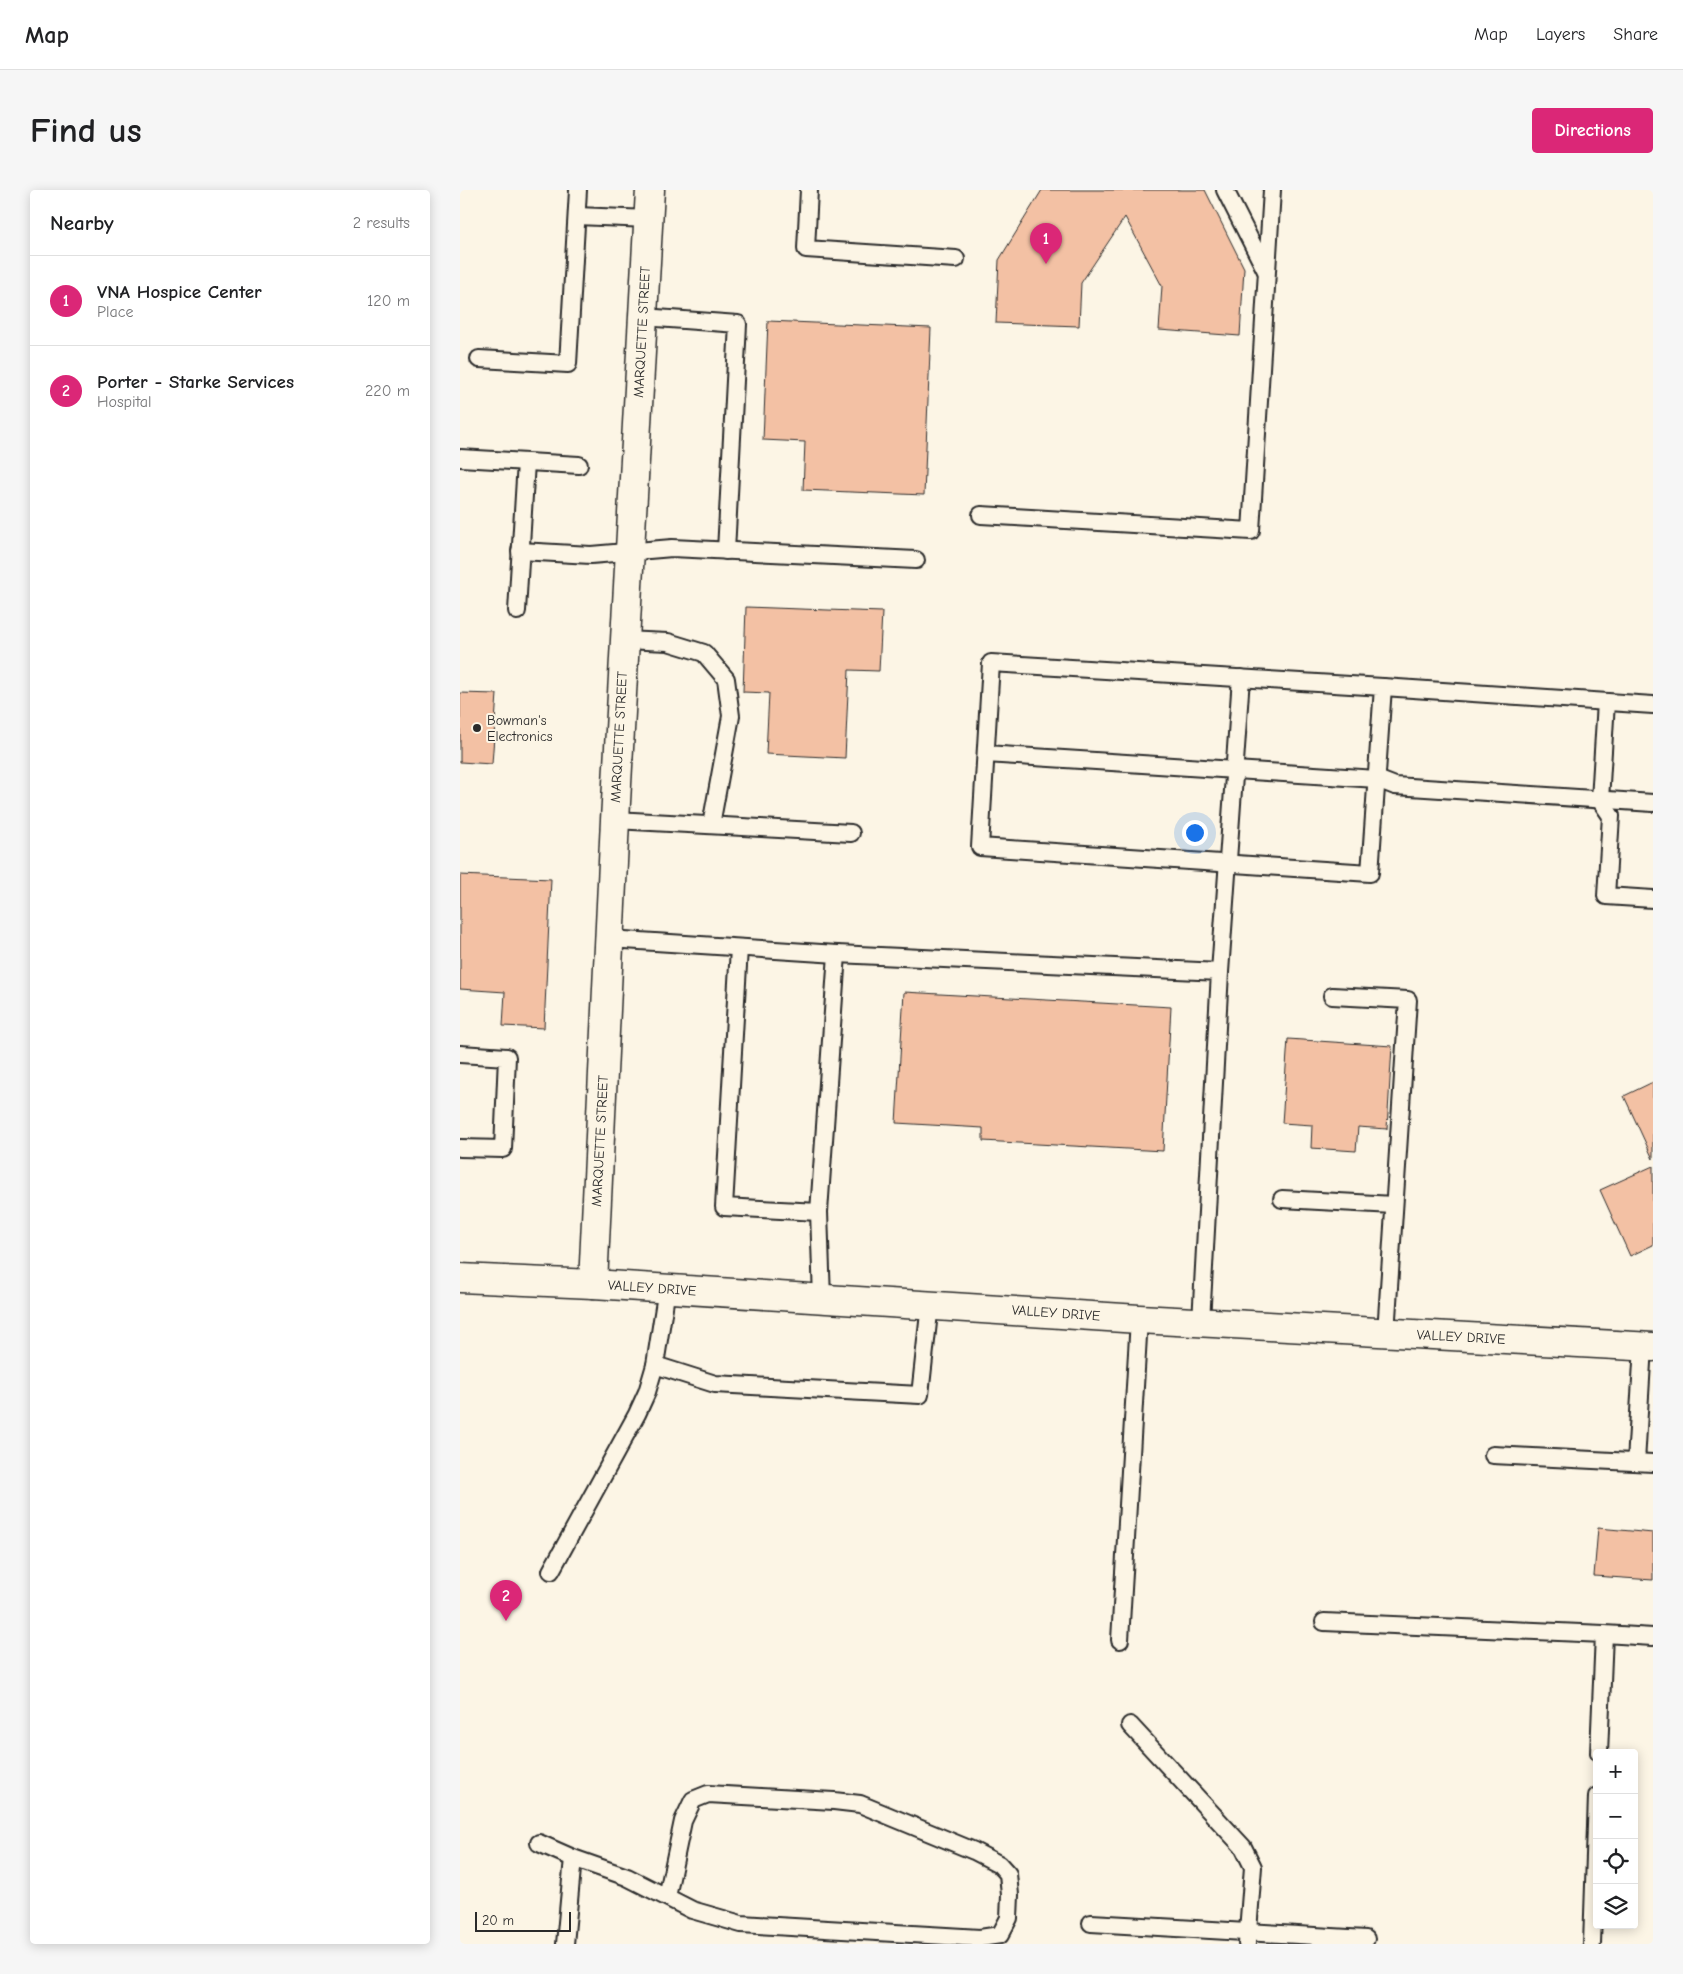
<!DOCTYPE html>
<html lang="en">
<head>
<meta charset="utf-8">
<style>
  :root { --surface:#fff; --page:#f6f6f6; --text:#202124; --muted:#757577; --line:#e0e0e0; --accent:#db2777 }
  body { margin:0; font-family:"Comic Neue",sans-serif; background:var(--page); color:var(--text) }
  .controls { position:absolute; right:15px; bottom:15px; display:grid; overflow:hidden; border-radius:5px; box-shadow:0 2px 12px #0003 }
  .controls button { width:45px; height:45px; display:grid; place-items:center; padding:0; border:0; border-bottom:1px solid var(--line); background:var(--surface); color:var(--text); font:25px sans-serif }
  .scale { position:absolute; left:15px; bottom:12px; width:96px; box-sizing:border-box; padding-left:5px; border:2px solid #2b2b2b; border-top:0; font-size:14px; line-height:18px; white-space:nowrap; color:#2b2b2b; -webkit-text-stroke:4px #fcf5e5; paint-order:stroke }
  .you { position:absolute; left:734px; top:642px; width:18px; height:18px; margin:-12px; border:4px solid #fff; border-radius:50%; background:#1a73e8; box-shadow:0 0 0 8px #1a73e833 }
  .badge { display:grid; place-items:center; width:32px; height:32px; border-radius:50%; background:var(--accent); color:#fff; font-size:16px; font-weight:700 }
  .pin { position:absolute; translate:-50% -41px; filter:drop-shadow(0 1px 2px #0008) }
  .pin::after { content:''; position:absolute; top:26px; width:18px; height:15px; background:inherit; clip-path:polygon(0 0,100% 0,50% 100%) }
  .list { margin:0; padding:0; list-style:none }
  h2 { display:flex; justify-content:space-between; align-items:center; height:65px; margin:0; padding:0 20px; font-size:21px }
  h2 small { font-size:16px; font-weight:400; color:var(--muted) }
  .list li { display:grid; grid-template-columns:32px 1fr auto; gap:15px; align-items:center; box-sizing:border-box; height:90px; padding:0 20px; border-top:1px solid var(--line) }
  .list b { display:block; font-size:19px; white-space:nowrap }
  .list p { margin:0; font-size:16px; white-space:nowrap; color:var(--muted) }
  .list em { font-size:16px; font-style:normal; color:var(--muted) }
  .icon { flex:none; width:28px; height:28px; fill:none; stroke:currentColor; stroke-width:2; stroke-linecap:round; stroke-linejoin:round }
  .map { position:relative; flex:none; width:1193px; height:1754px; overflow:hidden; border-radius:5px }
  header { display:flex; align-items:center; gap:30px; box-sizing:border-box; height:70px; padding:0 25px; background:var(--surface); border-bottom:1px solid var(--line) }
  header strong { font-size:24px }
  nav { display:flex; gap:28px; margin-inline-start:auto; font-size:18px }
  .intro { display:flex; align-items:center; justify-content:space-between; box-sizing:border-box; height:120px; padding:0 30px }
  h1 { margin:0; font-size:35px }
  .button { padding:12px 22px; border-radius:5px; background:var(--accent); color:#fff; font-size:18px; font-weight:700 }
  main { display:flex; gap:30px; padding:0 30px }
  aside { flex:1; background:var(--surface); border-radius:5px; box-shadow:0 2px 12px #0003 }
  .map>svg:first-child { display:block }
</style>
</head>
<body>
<header>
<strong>Map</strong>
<nav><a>Map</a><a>Layers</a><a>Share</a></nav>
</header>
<div class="intro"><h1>Find us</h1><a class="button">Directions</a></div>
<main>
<aside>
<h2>Nearby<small>2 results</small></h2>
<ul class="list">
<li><span class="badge">1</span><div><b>VNA Hospice Center</b><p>Place</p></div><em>120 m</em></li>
<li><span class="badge">2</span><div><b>Porter - Starke Services</b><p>Hospital</p></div><em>220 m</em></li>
</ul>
</aside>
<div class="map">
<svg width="1193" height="1754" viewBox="0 0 1193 1754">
  <rect width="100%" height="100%" fill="#fcf5e5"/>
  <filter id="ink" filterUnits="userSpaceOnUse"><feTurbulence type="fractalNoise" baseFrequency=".02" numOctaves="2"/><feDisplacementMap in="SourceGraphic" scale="10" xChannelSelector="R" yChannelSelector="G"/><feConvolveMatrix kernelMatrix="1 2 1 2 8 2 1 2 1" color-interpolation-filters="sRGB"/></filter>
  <g filter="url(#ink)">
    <!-- building -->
    <g fill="#f3c1a4" stroke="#2b2b2b">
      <path d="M582 0H745L784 78 780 146 699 140 702 96 665 27 621 93 619 136 536 133 539 70Z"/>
      <path d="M308 131 471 138 464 305 343 300 345 252 303 250Z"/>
      <path d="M286 417 422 422 419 481 389 480 385 568 306 564 309 503 283 502Z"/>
      <path d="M0 503 37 504 32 574 0 572Z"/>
      <path d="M0 685 91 689 84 838 43 836 45 802 0 799Z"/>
      <path d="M444 802 711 817 703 961 523 951V938L436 933Z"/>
      <path d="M828 849 932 856 927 939 898 937 896 961 851 958 852 935 822 933Z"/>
      <path d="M1193 892V969L1164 906Z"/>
      <path d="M1193 976V1055L1170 1066 1140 1000Z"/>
      <path d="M1138 1338 1193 1343V1390L1134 1386Z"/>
    </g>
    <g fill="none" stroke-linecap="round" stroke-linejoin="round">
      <defs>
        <g id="service">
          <path d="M349 0 346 59 496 69"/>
          <path d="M765 0 806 81"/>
          <path d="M117 26 189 29"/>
          <path d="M183 127 278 134 266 361"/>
          <path d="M19 169 108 174 118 0"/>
          <path d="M0 268 119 275"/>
          <path d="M521 325 791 341 812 0"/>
          <path d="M60 361 131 365 212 358 456 370"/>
          <path d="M57 421 66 272"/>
          <path d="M164 450 208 452 244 463 266 489 271 526 251 635"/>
          <path d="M531 473 923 497 910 683 520 657Z"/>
          <path d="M923 497 1193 515"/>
          <path d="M1146 512 1140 610 1151 626 1146 706 1193 709"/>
          <path d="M526 564 917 589 935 596 1193 613"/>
          <path d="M155 630 391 643"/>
          <path d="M149 749 377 764 760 782 741 1132"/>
          <path d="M279 758 264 1017 359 1022"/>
          <path d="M760 782 781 488"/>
          <path d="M872 806 948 810 926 1143"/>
          <path d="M0 864 47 867 43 959 0 958"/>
          <path d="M822 1009 934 1015"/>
          <path d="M207 1098 195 1175 255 1194 460 1205 470 1114"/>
          <path d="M362 1109 359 1022 377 764"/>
          <path d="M1033 1265 1193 1273"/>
          <path d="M1176 1272 1183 1156"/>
          <path d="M91 1381 177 1224 187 1202 195 1175"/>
          <path d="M864 1432 1144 1444 1139 1563"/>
          <path d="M1144 1444 1193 1447"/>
          <path d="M660 1450 679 1129"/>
          <path d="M670 1535 783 1657 793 1677 787 1754"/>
          <path d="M79 1653 113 1668"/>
          <path d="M631 1733 906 1749"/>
          <path d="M105 1754 113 1668 167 1687 232 1720 281 1734 520 1748 540 1745 549 1728 550 1705 548 1684 539 1674 514 1661 400 1614 374 1611 248 1604 233 1610 223 1631 207 1707"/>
          <path d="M1132 1754 1137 1606"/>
        </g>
        <g id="minor">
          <path d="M0 1088 133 1094 679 1129 1193 1157"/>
          <path d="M133 1094 155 630 190 0"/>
        </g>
      </defs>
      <!-- service casing -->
      <use href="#service" stroke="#2b2b2b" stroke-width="20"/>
      <!-- minor casing -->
      <use href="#minor" stroke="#2b2b2b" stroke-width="31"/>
      <!-- service -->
      <use href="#service" stroke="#fcf5e5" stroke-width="16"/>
      <!-- minor -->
      <use href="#minor" stroke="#fcf5e5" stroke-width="28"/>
    </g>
  </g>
  <!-- markers -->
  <circle fill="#2b2b2b" stroke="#fcf5e5" stroke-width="2" cx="17" cy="538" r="5"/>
  <g text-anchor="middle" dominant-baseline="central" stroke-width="4" stroke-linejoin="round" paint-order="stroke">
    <!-- street labels -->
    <g font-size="14" fill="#2b2b2b" stroke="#fcf5e5">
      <text transform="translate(182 142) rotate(-87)">MARQUETTE STREET</text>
      <text transform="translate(159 547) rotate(-87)">MARQUETTE STREET</text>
      <text transform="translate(140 951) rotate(-87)">MARQUETTE STREET</text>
      <text transform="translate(192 1098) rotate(4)">VALLEY DRIVE</text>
      <text transform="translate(596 1123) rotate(4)">VALLEY DRIVE</text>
      <text transform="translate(1001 1147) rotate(3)">VALLEY DRIVE</text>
    </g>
    <!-- poi labels -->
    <g font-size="14" fill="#2b2b2b" stroke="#fcf5e5" text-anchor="start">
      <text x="27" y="530">Bowman's<tspan x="27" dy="16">Electronics</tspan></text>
    </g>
  </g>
</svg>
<div class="controls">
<button>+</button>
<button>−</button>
<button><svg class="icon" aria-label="locate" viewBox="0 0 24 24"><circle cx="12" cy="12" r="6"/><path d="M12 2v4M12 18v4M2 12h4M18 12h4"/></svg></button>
<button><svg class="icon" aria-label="layers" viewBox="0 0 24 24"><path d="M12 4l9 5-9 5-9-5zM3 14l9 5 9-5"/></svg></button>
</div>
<div class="scale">20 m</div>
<div class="you"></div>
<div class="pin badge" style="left:586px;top:74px">1</div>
<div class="pin badge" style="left:46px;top:1431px">2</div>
</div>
</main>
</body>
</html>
